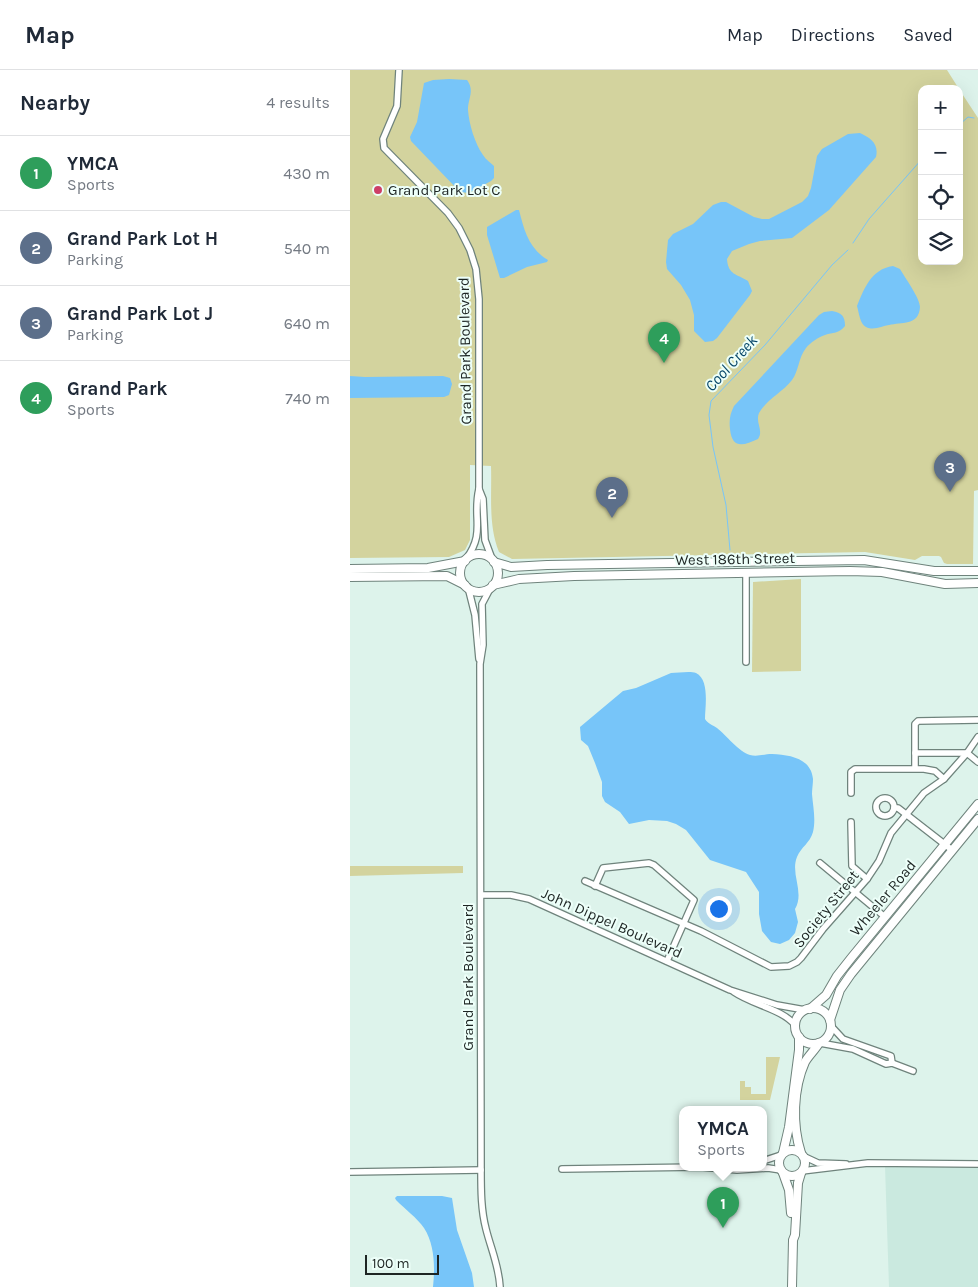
<!DOCTYPE html>
<html lang="en">
<head>
<meta charset="utf-8">
<style>
  :root { --surface:#fff; --page:#f6f6f7; --text:#1f2937; --muted:#747a83; --line:#e0e1e3; --accent:#ce3f67 }
  body { margin:0; font-family:Karla,sans-serif; background:var(--page); color:var(--text) }
  .controls { position:absolute; right:15px; top:15px; display:grid; overflow:hidden; border-radius:10px; box-shadow:0 5px 20px #0002 }
  .controls button { width:45px; height:45px; display:grid; place-items:center; padding:0; border:0; border-bottom:1px solid var(--line); background:var(--surface); color:var(--text); font:25px sans-serif }
  .scale { position:absolute; left:15px; bottom:12px; width:74px; box-sizing:border-box; padding-left:5px; border:2px solid #1d2523; border-top:0; font-size:14px; line-height:18px; white-space:nowrap; color:#1d2523; -webkit-text-stroke:4px #edfff9; paint-order:stroke }
  .you { position:absolute; left:368px; top:838px; width:18px; height:18px; margin:-12px; border:4px solid #fff; border-radius:50%; background:#1a73e8; box-shadow:0 0 0 8px #1a73e833 }
  .badge { display:grid; place-items:center; width:32px; height:32px; border-radius:50%; background:var(--accent); color:#fff; font-size:16px; font-weight:700 }
  .pin { position:absolute; translate:-50% -41px; filter:drop-shadow(0 1px 2px #0008) }
  .pin::after { content:''; position:absolute; top:26px; width:18px; height:15px; background:inherit; clip-path:polygon(0 0,100% 0,50% 100%) }
  .popup { position:absolute; left:329px; top:1036px; width:88px; height:65px; box-sizing:border-box; display:grid; place-content:center; border-radius:10px; background:var(--surface); filter:drop-shadow(0 1px 4px #0005); font-size:16px; white-space:nowrap; color:var(--muted) }
  .popup b { font-size:19px; color:var(--text) }
  .popup::after { content:''; position:absolute; left:50%; top:100%; margin-left:-10px; border:10px solid transparent; border-top-color:var(--surface) }
  .list { margin:0; padding:0; list-style:none }
  h2 { display:flex; justify-content:space-between; align-items:center; height:65px; margin:0; padding:0 20px; font-size:21px }
  h2 small { font-size:16px; font-weight:400; color:var(--muted) }
  .list li { display:grid; grid-template-columns:32px 1fr auto; gap:15px; align-items:center; box-sizing:border-box; height:75px; padding:0 20px; border-top:1px solid var(--line) }
  .list b { display:block; font-size:19px; white-space:nowrap }
  .list p { margin:0; font-size:16px; white-space:nowrap; color:var(--muted) }
  .list em { font-size:16px; font-style:normal; color:var(--muted) }
  .icon { flex:none; width:28px; height:28px; fill:none; stroke:currentColor; stroke-width:2; stroke-linecap:round; stroke-linejoin:round }
  .map { position:relative; flex:none; width:628px; height:1217px; overflow:hidden }
  header { display:flex; align-items:center; gap:30px; box-sizing:border-box; height:70px; padding:0 25px; background:var(--surface); border-bottom:1px solid var(--line) }
  header strong { font-size:24px }
  nav { display:flex; gap:28px; margin-inline-start:auto; font-size:18px }
  main { display:flex }
  aside { flex:1; background:var(--surface) }
  .map>svg:first-child { display:block }
</style>
</head>
<body>
<header>
<strong>Map</strong>
<nav><a>Map</a><a>Directions</a><a>Saved</a></nav>
</header>
<main>
<aside>
<h2>Nearby<small>4 results</small></h2>
<ul class="list">
<li><span class="badge" style="background:#2e9e5b">1</span><div><b>YMCA</b><p>Sports</p></div><em>430 m</em></li>
<li><span class="badge" style="background:#5c6f8a">2</span><div><b>Grand Park Lot H</b><p>Parking</p></div><em>540 m</em></li>
<li><span class="badge" style="background:#5c6f8a">3</span><div><b>Grand Park Lot J</b><p>Parking</p></div><em>640 m</em></li>
<li><span class="badge" style="background:#2e9e5b">4</span><div><b>Grand Park</b><p>Sports</p></div><em>740 m</em></li>
</ul>
</aside>
<div class="map">
<svg width="628" height="1217" viewBox="0 0 628 1217">
  <rect width="100%" height="100%" fill="#ddf3eb"/>
  <!-- built -->
  <path fill="#cae9df" d="M535 1096H628V1217H539Z"/>
  <!-- green -->
  <g fill="#d3d39e">
    <path d="M0 0H597L609 19H572V191H609V19L628 48V420L624 421 623 494H597L594 493 591 487 589 486H572L565 490 515 482 162 489 149 482C138 455 142 425 141 396L120 395V470L115 480 99 487 0 488Z"/>
    <path d="M451 509V601L402 602 403 512Z"/>
    <path d="M0 796H113V803L0 806Z"/>
    <path d="M416 987H430L420 1030H390V1011H395V1017H401V1024H416Z"/>
  </g>
  <!-- water -->
  <g fill="#77c5f9">
    <path d="M99 9 117 10C125 21 118 28 118 40 119 54 125 74 133 85 136 90 141 93 144 96V108L141 111 119 123 110 122 61 71 60 67 67 52 74 13 83 10Z"/>
    <path d="M510 63C521 68 529 74 526 87L479 140 442 168 410 171 399 174 382 181 377 189C378 205 387 204 398 211L402 221 400 225 367 268 363 271 355 272 344 261V245L340 230 331 215 317 199 316 192 318 170 323 164 343 154 363 135 371 132H376L404 147 412 149H419L452 132 458 126 461 118 467 86 472 79 498 64Z"/>
    <path d="M166 140H169C174 160 179 179 198 190L197 192 177 197 154 208H150L137 165V157Z"/>
    <path d="M543 196 550 199C555 208 570 228 570 237 569 256 551 252 539 255 532 256 524 261 516 257 510 254 509 243 507 236 514 219 521 199 543 196Z"/>
    <path d="M482 241C492 243 495 246 495 256 489 264 483 262 475 265 468 267 460 273 456 278 448 288 449 301 442 310 433 322 416 330 409 343 405 353 414 360 408 369 393 376 382 379 380 359 379 350 380 344 384 336L469 245 474 242Z"/>
    <path d="M0 306 15 307 93 306 100 308 102 314 99 325 94 327 0 328Z"/>
    <path d="M321 603C328 603 340 601 346 603 360 610 355 637 355 649 358 654 363 655 367 658 376 665 389 682 400 685 407 687 415 684 422 684 440 685 461 688 463 709 463 714 462 719 462 724 463 737 466 749 463 762 460 773 451 777 447 787 440 804 455 822 445 839L448 852 445 863 439 870 430 874 421 872 412 861 409 844V822L396 802 360 790 336 760 326 754 317 751 299 750 279 754 270 742 255 732 252 726V712L245 693 238 676 231 670 230 657 273 621 286 618Z"/>
    <path d="M47 1126H92L102 1128 107 1160 122 1203 124 1217H83C85 1198 85 1175 74 1158 67 1148 55 1139 46 1130L45 1128Z"/>
  </g>
  <g fill="none" stroke-linecap="round" stroke-linejoin="round">
    <!-- stream -->
    <g stroke="#77c5f9" stroke-width="1">
      <path d="M609 55 618 47 624 48"/>
      <path d="M503 173 519 149 572 89"/>
      <path d="M380 480 376 435 363 377 359 345 361 331 415 275 482 195 498 180"/>
    </g>
    <defs>
      <g id="street">
        <path d="M49 0 47 36 33 69 34 78 98 143 109 158 120 180 126 199 129 229V419C122 448 136 462 116 489"/>
        <path d="M129 419 133 429 135 470 142 489"/>
        <path d="M396 503V592"/>
        <path d="M118 517 125 545 129 589"/>
        <path d="M141 517 132 534 133 575 130 594 131 1100C131 1120 131 1140 136 1159 141 1179 149 1196 150 1217"/>
        <path d="M565 683H617L628 692"/>
        <path d="M565 698V654L568 651 628 650"/>
        <path d="M501 723V702L505 699H574L585 701 594 709"/>
        <circle cx="535" cy="737" r="9"/>
        <path d="M544 738H548L602 780"/>
        <path d="M501 752 502 796 517 809"/>
        <path d="M470 793 535 847"/>
        <path d="M235 811 351 861 421 897 439 896 447 892 451 888 473 859 517 809 529 791 541 763 574 723 594 709 617 683 628 667"/>
        <path d="M245 816 253 798 299 793 304 795 344 830 317 891"/>
        <path d="M131 825H161L179 829 380 920 427 935 455 940"/>
        <path d="M384 922C403 935 432 939 445 955"/>
        <path d="M481 956 493 969 541 986 542 993"/>
        <path d="M470 973 503 979 536 994 542 993 563 1001"/>
        <path d="M453 1086 468 1093 496 1094"/>
        <path d="M413 1091 431 1085"/>
        <path d="M212 1099 350 1097 387 1100 418 1098 431 1100"/>
        <path d="M452 1101 518 1093 628 1094"/>
        <path d="M0 1102 131 1100"/>
      </g>
      <g id="secondary">
        <circle cx="129" cy="503" r="19"/>
        <path d="M144 492 161 497 197 495 514 490 584 501H628"/>
        <path d="M0 499 78 498 115 491"/>
        <path d="M0 507 97 506 115 515"/>
        <path d="M143 515 169 509 224 506 500 501 532 502 595 514 628 513"/>
        <circle cx="463" cy="956" r="18"/>
        <path d="M460 939 476 925 487 906 502 887 628 734"/>
        <path d="M480 950 490 920 501 904 628 749"/>
        <circle cx="442" cy="1093" r="13"/>
        <path d="M433 1083 439 1057 449 980V967"/>
        <path d="M451 1083C442 1055 443 1019 455 992 459 985 465 980 469 973"/>
        <path d="M433 1103 439 1120 441 1143"/>
        <path d="M442 1217 443 1170 445 1165 448 1113 451 1103"/>
      </g>
    </defs>
    <!-- street casing -->
    <use href="#street" stroke="#6f837c" stroke-width="8"/>
    <!-- secondary casing -->
    <use href="#secondary" stroke="#6f837c" stroke-width="10"/>
    <!-- street -->
    <use href="#street" stroke="#fff" stroke-width="5.5"/>
    <!-- secondary -->
    <use href="#secondary" stroke="#fff" stroke-width="8"/>
  </g>
  <!-- markers -->
  <circle fill="#ce3f67" stroke="#edfff9" stroke-width="2" cx="28" cy="120" r="5"/>
  <g text-anchor="middle" dominant-baseline="central" stroke-width="4" stroke-linejoin="round" paint-order="stroke">
    <!-- poi labels -->
    <g font-size="15" fill="#1d2523" stroke="#edfff9" text-anchor="start">
      <text x="38" y="120">Grand Park Lot C</text>
    </g>
    <!-- street labels -->
    <g font-size="15" fill="#1d2523" stroke="#edfff9">
      <text transform="translate(115 281) rotate(-91)">Grand Park Boulevard</text>
      <text transform="translate(385 489) rotate(-1)">West 186th Street</text>
      <text transform="translate(533 828) rotate(-50)">Wheeler Road</text>
      <text transform="translate(476 839) rotate(-51)">Society Street</text>
      <text transform="translate(262 853) rotate(24)">John Dippel Boulevard</text>
      <text transform="translate(118 907) rotate(-90)">Grand Park Boulevard</text>
    </g>
    <!-- water labels -->
    <g font-size="16" font-style="italic" fill="#084769" stroke="#edfff9">
      <text transform="translate(381 293) rotate(-48)">Cool Creek</text>
    </g>
  </g>
</svg>
<div class="controls">
<button>+</button>
<button>−</button>
<button><svg class="icon" aria-label="locate" viewBox="0 0 24 24"><circle cx="12" cy="12" r="6"/><path d="M12 2v4M12 18v4M2 12h4M18 12h4"/></svg></button>
<button><svg class="icon" aria-label="layers" viewBox="0 0 24 24"><path d="M12 4l9 5-9 5-9-5zM3 14l9 5 9-5"/></svg></button>
</div>
<div class="scale">100 m</div>
<div class="you"></div>
<div class="pin badge" style="left:373px;top:1158px;background:#2e9e5b">1</div>
<div class="popup"><b>YMCA</b>Sports</div>
<div class="pin badge" style="left:262px;top:448px;background:#5c6f8a">2</div>
<div class="pin badge" style="left:600px;top:422px;background:#5c6f8a">3</div>
<div class="pin badge" style="left:314px;top:293px;background:#2e9e5b">4</div>
</div>
</main>
</body>
</html>
